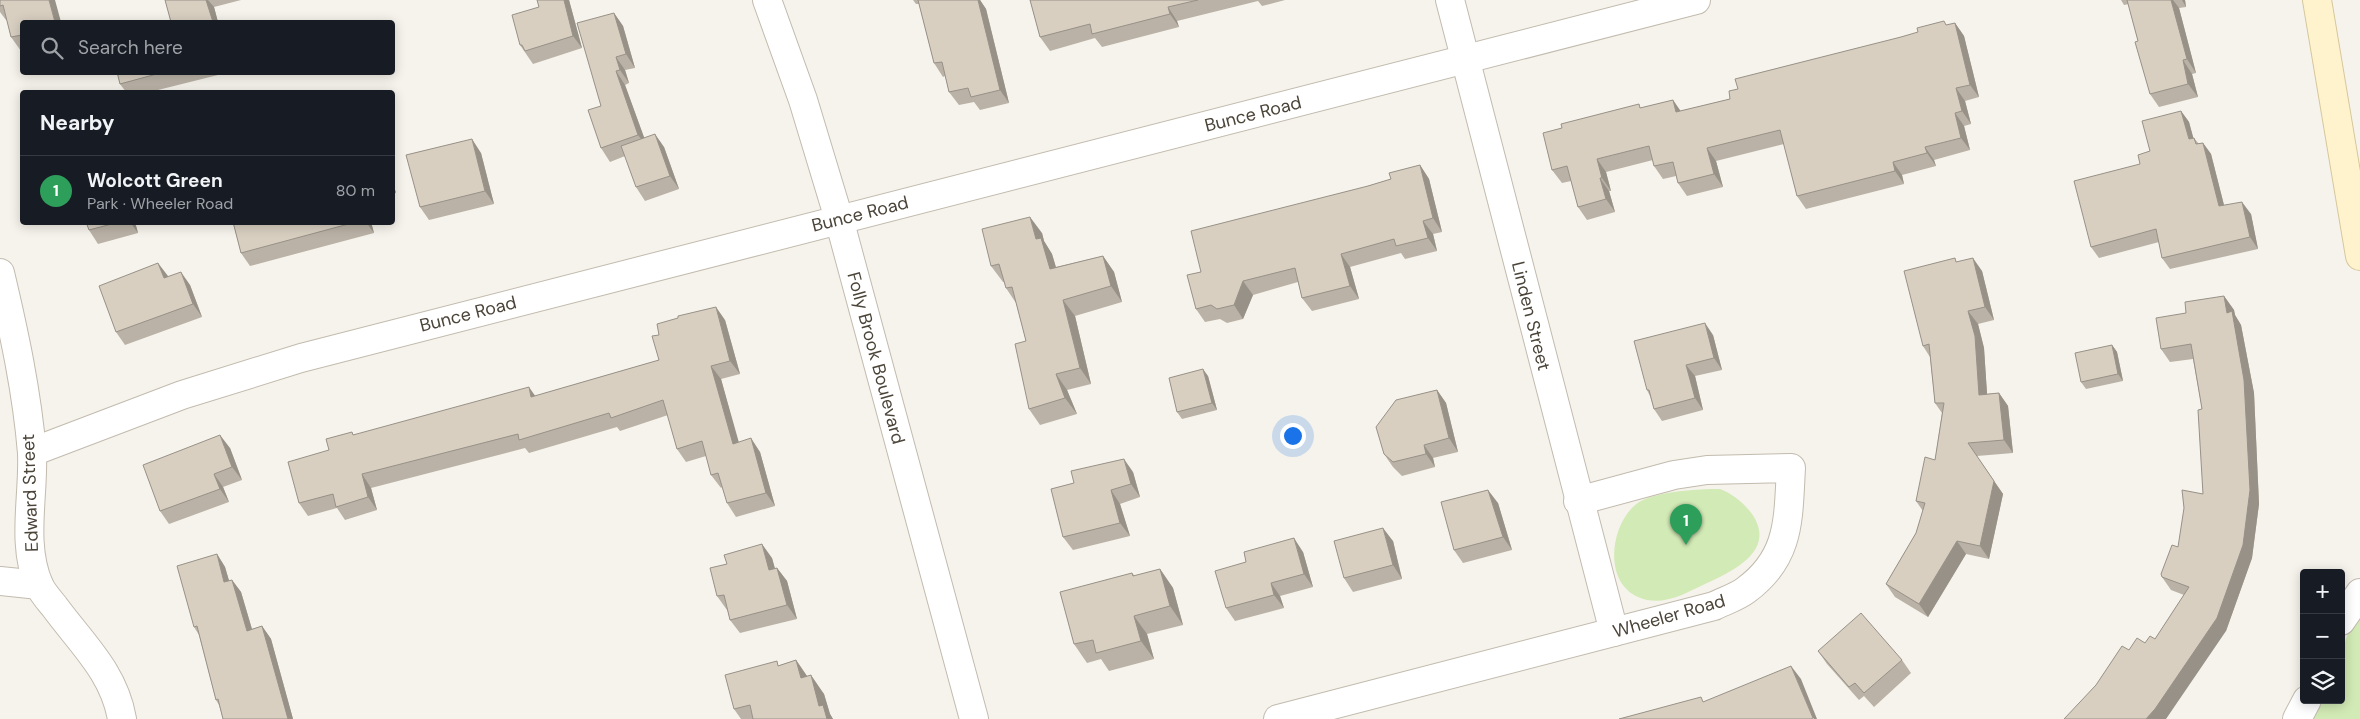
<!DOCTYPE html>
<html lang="en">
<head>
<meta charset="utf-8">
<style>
  :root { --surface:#171b24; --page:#242831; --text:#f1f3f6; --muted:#9ea1a6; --line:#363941; --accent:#fc3f1d }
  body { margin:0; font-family:"DM Sans",sans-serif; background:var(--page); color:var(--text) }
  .controls { position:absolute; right:15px; bottom:15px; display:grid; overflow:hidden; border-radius:5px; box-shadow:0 2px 12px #0003 }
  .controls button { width:45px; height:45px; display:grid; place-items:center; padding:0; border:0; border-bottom:1px solid var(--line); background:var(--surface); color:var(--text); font:25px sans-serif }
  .you { position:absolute; left:1292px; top:435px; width:18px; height:18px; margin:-12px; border:4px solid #fff; border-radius:50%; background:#1a73e8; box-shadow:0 0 0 8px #1a73e833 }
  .badge { display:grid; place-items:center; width:32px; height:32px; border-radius:50%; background:var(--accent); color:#fff; font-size:16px; font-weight:700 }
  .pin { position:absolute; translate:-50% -41px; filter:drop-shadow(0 1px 2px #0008) }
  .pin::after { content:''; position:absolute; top:26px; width:18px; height:15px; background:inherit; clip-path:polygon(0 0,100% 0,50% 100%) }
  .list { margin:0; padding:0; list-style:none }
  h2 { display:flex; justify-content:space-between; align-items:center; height:65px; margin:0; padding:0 20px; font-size:21px }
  h2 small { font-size:16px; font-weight:400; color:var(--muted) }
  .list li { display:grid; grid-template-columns:32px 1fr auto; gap:15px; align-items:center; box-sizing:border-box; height:70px; padding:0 20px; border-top:1px solid var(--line) }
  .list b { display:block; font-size:19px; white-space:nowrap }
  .list p { margin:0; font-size:16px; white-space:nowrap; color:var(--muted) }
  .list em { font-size:16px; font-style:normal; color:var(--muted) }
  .icon { flex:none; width:28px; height:28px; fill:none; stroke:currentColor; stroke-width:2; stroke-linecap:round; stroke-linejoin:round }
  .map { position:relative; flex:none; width:2360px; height:719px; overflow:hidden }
  .search { position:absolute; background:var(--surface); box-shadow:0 2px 12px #0003; left:20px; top:20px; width:375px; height:55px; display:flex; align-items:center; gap:12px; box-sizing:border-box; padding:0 18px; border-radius:5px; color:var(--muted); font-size:19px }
  .panel { position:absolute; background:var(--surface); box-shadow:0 2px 12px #0003; left:20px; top:90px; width:375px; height:135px; border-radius:5px }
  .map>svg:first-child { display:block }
</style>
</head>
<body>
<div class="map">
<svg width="2360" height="719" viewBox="0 0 2360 719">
  <rect width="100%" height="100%" fill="#f6f3ec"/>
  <!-- green -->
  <g fill="#d2eab5">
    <path d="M1720 489C1733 494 1744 503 1752 514 1778 552 1730 572 1703 585 1682 595 1661 607 1638 597 1601 581 1611 518 1641 501 1661 491 1697 489 1720 489Z"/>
    <path d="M2360 617V719H2311L2323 700H2341C2341 674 2338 636 2360 617Z"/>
  </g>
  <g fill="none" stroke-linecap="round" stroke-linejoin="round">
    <defs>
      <g id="street">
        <path d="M767 0 803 100 839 219 974 719"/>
        <path d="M1450 0 1614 632"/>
        <path d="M0 273C14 332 27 392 32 453 34 496 21 544 39 585 42 592 49 600 54 606 81 643 114 672 122 719"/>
        <path d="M32 452 182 395 301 358 1696 0"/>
        <path d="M0 581 39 585"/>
        <path d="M2341 621 2360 593"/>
        <path d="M1278 719 1714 606C1724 601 1737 597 1746 590 1791 557 1788 518 1791 468L1707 470 1674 475 1578 501"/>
        <path d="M2297 719 2307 700"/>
      </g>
      <path id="secondary" d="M2317 0 2360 256"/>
    </defs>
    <!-- street casing -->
    <use href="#street" stroke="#c2bbae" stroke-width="30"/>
    <!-- secondary casing -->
    <use href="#secondary" stroke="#d6c79b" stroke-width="30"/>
    <!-- street -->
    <use href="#street" stroke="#fff" stroke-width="28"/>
    <!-- secondary -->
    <use href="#secondary" stroke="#fff3cd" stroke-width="28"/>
  </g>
  <!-- wall -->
  <g fill="#bab2a6">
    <path d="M0 0 22 22V50L21 51 11 37 7 20H6L0 12Z"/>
    <path d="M165 0H241L214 7 218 22H171Z"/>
    <path d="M537 0H569L582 48 533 64 520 45 539 7Z"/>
    <path d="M913 0H980L986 9 1009 103 980 110 974 102 959 105 949 92 945 76 943 77 934 63 919 4H916Z"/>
    <path d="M1030 0H1285L1262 6 1258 1 1177 21 1179 27 1102 47 1095 38 1050 51 1040 37Z"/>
    <path d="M2121 0H2185L2186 7 2179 8 2196 73 2192 74 2198 97 2159 107 2150 94 2138 41 2129 4 2124 5Z"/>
    <path d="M614 13 623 26 635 68 625 70 629 83 625 85 644 138 664 147 679 189 645 201 636 187 625 156 610 162 601 148V106Z"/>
    <path d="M1955 23 1964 36 1979 97 1965 101 1971 124 1964 126 1970 150 1934 160 1936 166 1902 175 1904 184 1806 209 1797 196 1784 144 1716 161 1723 187 1687 196 1678 183 1676 176 1663 179 1654 166 1653 160 1606 172 1611 191H1609L1615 212 1587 220 1578 207 1571 181 1562 183 1552 170 1562 128 1673 100 1680 111 1730 99 1738 89 1901 37Z"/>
    <path d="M117 72H230L150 92H126L120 84Z"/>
    <path d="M2181 111 2189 122 2193 138H2194L2199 144 2203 143 2211 154 2224 205 2251 214 2258 249 2170 269 2162 258 2159 242 2099 258 2091 247 2150 151Z"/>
    <path d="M481 153 494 204 429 220 420 207Z"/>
    <path d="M1420 165 1429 179 1442 232 1433 234 1437 251 1405 259 1401 253 1350 267 1359 299 1312 311 1302 298 1298 282 1253 295 1243 319 1227 323 1220 319 1205 322 1196 309 1201 272 1368 186 1391 179Z"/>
    <path d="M392 180 396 193 392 194Z"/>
    <path d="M86 222H135L138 233 98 244 89 230Z"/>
    <path d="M233 222H371L374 233 250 266 241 253Z"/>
    <path d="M1042 233 1044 241 1052 254 1056 267 1103 256 1114 272 1122 302 1075 316 1091 384 1067 390 1077 414 1040 425 1029 409 1026 341 1016 303 1006 288 1004 282H1003L991 266Z"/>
    <path d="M1958 262 1982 271 1994 320 1978 324 1984 348 1987 394 1999 393 2008 406 2013 453 1977 456 2003 494 1989 559 1966 554 1928 617 1895 597 1886 584 1916 533 1923 511 1916 501 1935 460 1942 413 1935 403 1930 357 1923 346Z"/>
    <path d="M168 277 190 285 202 317 125 345 116 332Z"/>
    <path d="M2224 296 2234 310 2235 315 2241 325 2254 393 2259 504 2252 558 2226 631 2129 650 2145 643 2155 639 2184 595 2171 590 2162 577 2178 547 2203 494 2202 409 2193 359 2170 362 2161 349 2186 313Z"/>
    <path d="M725 320 740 374 721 379 738 442 760 452 775 506 736 517 727 503 722 487 721 488 711 475 706 456 686 462 677 449 668 415 620 431 617 427 529 453 525 448 371 488 377 510 345 520 337 508 308 516 299 503 329 450 354 435 535 396 659 360Z"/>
    <path d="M1713 335 1722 370 1695 376 1703 410 1662 421 1654 409 1650 396 1647 390Z"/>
    <path d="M2112 345 2117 352 2123 381 2086 389 2081 382Z"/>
    <path d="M1208 376 1217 410 1182 419 1177 412Z"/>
    <path d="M1437 390 1446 403 1458 452 1433 458 1435 467 1402 476 1393 467 1384 454Z"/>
    <path d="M230 448 242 480 223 487 229 502 169 524 160 511Z"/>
    <path d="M1133 472 1140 497 1120 504 1130 536 1073 550 1063 537 1051 489Z"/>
    <path d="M1498 503 1512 550 1463 563 1454 550Z"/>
    <path d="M1393 541 1402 579 1353 592 1344 578Z"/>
    <path d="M1303 552 1313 587 1280 596 1284 608 1235 621 1226 608Z"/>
    <path d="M217 554 225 567 229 581 232 580 241 592 252 629 262 626 271 639 293 719H223L219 705 216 700 199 635 194 627Z"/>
    <path d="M772 558 775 569 777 568 787 581 797 619 740 633 730 620 727 609V610L717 596Z"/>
    <path d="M1160 569 1173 588 1183 625 1147 634 1154 659 1109 671 1101 659 1087 663 1074 644 1132 573 1135 576Z"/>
    <path d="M1818 651 1902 660 1911 673 1874 707 1864 696 1859 700 1827 664Z"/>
    <path d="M796 660 807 676 824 694 830 714 833 719H741L734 709 780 665Z"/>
  </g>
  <!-- shaded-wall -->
  <g fill="#979187">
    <path d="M49 0H55L61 22H55Z"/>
    <path d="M206 0H208L214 7 218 22H213Z"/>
    <path d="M564 0H569L582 48 573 36Z"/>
    <path d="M978 0H980L986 9 1009 103 1000 90Z"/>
    <path d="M2171 0H2173L2179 8 2196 73 2187 59Z"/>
    <path d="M2182 0H2185L2186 7Z"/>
    <path d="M1168 7 1177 21 1179 27 1170 14Z"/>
    <path d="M614 13 623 26 635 68 626 54Z"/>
    <path d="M1955 23 1964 36 1979 97 1970 85Z"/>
    <path d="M616 57 625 70 629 83 620 70Z"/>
    <path d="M2183 60 2192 74 2198 97 2188 84Z"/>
    <path d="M616 71 625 85 648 148 638 135Z"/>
    <path d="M1956 88 1965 101 1971 124 1962 111Z"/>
    <path d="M1673 100 1682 113 1676 112Z"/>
    <path d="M2181 111 2189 122 2197 151 2189 139Z"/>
    <path d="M1955 113 1964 126 1970 150 1961 138Z"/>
    <path d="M655 134 664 147 679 189 670 176Z"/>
    <path d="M472 139 481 153 494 204 485 191Z"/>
    <path d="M2203 143 2211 154 2227 217 2219 206Z"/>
    <path d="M1925 147 1934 160 1936 166 1927 153Z"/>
    <path d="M1707 148 1716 161 1723 187 1714 174Z"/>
    <path d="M1597 159 1606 172 1611 191 1602 178Z"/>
    <path d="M1893 162 1902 175 1904 184 1895 171Z"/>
    <path d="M1420 165 1429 179 1442 232 1433 218Z"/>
    <path d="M1600 178 1609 191 1615 212 1606 199Z"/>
    <path d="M392 180 396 193 392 188Z"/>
    <path d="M2242 202 2251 214 2258 249 2250 237Z"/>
    <path d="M1030 217 1042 233 1044 241 1052 254 1061 285 1050 269 1036 239Z"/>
    <path d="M1423 221 1433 234 1437 251 1428 238Z"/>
    <path d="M130 222H135L138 233Z"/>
    <path d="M366 222H371L374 233Z"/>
    <path d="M1341 254 1350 267 1359 299 1350 286Z"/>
    <path d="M1103 256 1114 272 1122 302 1111 286Z"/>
    <path d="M1973 258 1982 271 1994 320 1985 307Z"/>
    <path d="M158 263 168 276 174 291 164 278Z"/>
    <path d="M181 272 190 285 202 317 193 304Z"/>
    <path d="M1243 281 1253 295 1243 319 1234 305Z"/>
    <path d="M2224 296 2234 310 2235 315 2241 325 2254 393 2259 504 2252 558 2226 631 2166 719H2146L2217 618 2227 313Z"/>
    <path d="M1063 300 1075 316 1091 384 1080 368Z"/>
    <path d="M716 307 725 320 740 374 730 361Z"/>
    <path d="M1968 311 1978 324 1984 348 1988 408 1979 395Z"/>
    <path d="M1705 323 1713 335 1722 370 1714 358Z"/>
    <path d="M2112 345 2117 352 2123 381 2118 374Z"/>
    <path d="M1686 365 1695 376 1703 410 1695 398Z"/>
    <path d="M711 366 721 379 743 457 733 444Z"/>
    <path d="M1203 369 1208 376 1217 410 1212 403Z"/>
    <path d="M1056 374 1067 390 1077 414 1065 398Z"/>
    <path d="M529 387 538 400 531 397Z"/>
    <path d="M1437 390 1446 403 1458 452 1449 438Z"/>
    <path d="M1999 393 2008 406 2013 453 2004 440Z"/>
    <path d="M220 435 230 448 242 480 232 467Z"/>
    <path d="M751 438 760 452 775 506 766 493Z"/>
    <path d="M1424 445 1433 458 1435 467 1426 454Z"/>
    <path d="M1124 459 1133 472 1140 497 1131 484Z"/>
    <path d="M214 474 223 487 229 502 220 489Z"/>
    <path d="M362 474 371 488 377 510 368 497Z"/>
    <path d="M1994 481 2003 494 1989 559 1980 546Z"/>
    <path d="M1111 490 1120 504 1130 536 1120 523Z"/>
    <path d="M1488 490 1498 503 1512 550 1503 537Z"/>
    <path d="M1383 528 1393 541 1402 579 1393 565Z"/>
    <path d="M1294 538 1303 552 1313 587 1304 574Z"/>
    <path d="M1957 541 1966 554 1928 617 1919 604Z"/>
    <path d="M762 544 772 558 779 583 769 570Z"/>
    <path d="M217 554 225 567 233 594 224 582Z"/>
    <path d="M777 568 787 581 797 619 787 605Z"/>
    <path d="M1160 569 1173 588 1183 625 1170 606Z"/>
    <path d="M232 580 241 592 256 643 247 631Z"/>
    <path d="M1271 583 1280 596 1284 608 1274 595Z"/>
    <path d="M1134 616 1147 634 1154 659 1141 641Z"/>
    <path d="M262 626 271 639 293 719H288Z"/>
    <path d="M796 660 809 679 801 678Z"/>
    <path d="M1791 666 1801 679 1817 719H1814L1813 718Z"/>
    <path d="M811 675 824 694 830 714 833 719H827L819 706Z"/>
  </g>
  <!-- building -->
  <g fill="#d8cfc1" stroke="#979187">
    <path d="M0 0H49L55 22H22V35L11 37 3 5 0 6Z"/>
    <path d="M165 0H206L213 22H171Z"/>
    <path d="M537 0H564L573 36 525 51 522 45H520L512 15 539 7Z"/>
    <path d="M918 0H978L1000 90 971 97 968 88 949 92 942 62 934 63Z"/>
    <path d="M1030 0H1198L1168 7 1170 14 1092 34 1090 24 1040 37Z"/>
    <path d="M2127 0H2171L2187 59 2183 60 2188 84 2150 94 2135 42 2138 41Z"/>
    <path d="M614 13 626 54 616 57 620 70 616 71 638 135 601 148 588 110 601 106 577 23Z"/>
    <path d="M1944 21 1946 25 1955 23 1970 85 1956 88 1962 111 1955 113 1961 138 1925 147 1927 153 1893 162 1895 171 1797 196 1780 130 1707 148 1714 174 1678 183 1673 162 1654 166 1649 146 1597 159 1602 178H1600L1606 199 1578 207 1567 166 1552 170 1543 133 1562 128 1561 124 1639 104 1640 108 1673 100 1676 112 1730 99 1729 91 1738 89 1735 79 1901 37 1918 32 1917 28Z"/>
    <path d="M117 72H164L120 84Z"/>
    <path d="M2181 111 2189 139 2194 138 2196 144 2203 143 2219 206 2242 202 2250 237 2162 258 2156 229 2091 247 2074 181 2140 164 2138 155 2150 151 2142 121Z"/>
    <path d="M655 134 670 176 636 187 621 146Z"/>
    <path d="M472 139 485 191 420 207 406 155Z"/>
    <path d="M1420 165 1433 218 1423 221 1428 238 1396 246 1394 239 1341 254 1350 286 1302 298 1295 268 1243 281 1234 305 1217 309 1211 305 1196 309 1187 275 1201 272 1191 231 1368 186 1391 179 1389 173Z"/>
    <path d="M1030 217 1036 239 1041 238 1050 269 1103 256 1111 286 1063 300 1080 368 1056 374 1065 398 1029 409 1015 344 1026 341 1012 287 1006 288 999 264 991 266 982 229Z"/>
    <path d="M86 222H119L89 230Z"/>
    <path d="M233 222H356L241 253Z"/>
    <path d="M1955 258 1956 262 1973 258 1985 307 1968 311 1975 336 1979 395 1999 393 2004 440 1968 443 1994 481 1980 546 1957 541 1919 604 1886 584 1916 533 1925 503 1916 501 1925 457 1935 460 1944 403H1935L1929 344 1923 346 1904 271Z"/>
    <path d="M158 263 164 278 181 272 193 304 116 332 99 286Z"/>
    <path d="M2224 296 2227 313 2232 311 2244 380 2250 490 2243 545 2217 618 2155 709 2146 719H2064L2096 685 2122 646 2129 650 2137 638 2145 643 2150 636 2155 639 2189 587 2162 577 2161 574 2172 545 2178 547 2184 508 2182 490 2203 494 2198 410 2202 409 2191 344 2161 349 2156 318 2186 313 2185 302Z"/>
    <path d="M716 307 730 361 711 366 733 444 751 438 766 493 727 503 718 473 711 475 702 441 677 449 663 400 611 418 609 413 519 440 518 434 362 474 368 497 336 507 333 494 299 503 288 462 329 450 326 439 352 432 353 435 529 387 531 397 659 360 652 336 659 335 657 324 678 318V316Z"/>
    <path d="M1705 323 1714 358 1686 365 1695 398 1654 409 1649 390H1647L1634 341Z"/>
    <path d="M2112 345 2118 374 2081 382 2075 353Z"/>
    <path d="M1203 369 1212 403 1177 412 1169 378Z"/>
    <path d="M1437 390 1449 438 1424 445 1426 454 1393 462 1384 454 1376 427 1396 400Z"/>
    <path d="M220 435 232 467 214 474 220 489 160 511 143 465Z"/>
    <path d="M1124 459 1131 484 1111 490 1120 523 1063 537 1051 489 1074 483 1071 471Z"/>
    <path d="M1488 490 1503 537 1454 550 1441 502Z"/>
    <path d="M1383 528 1393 565 1344 578 1334 541Z"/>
    <path d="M1294 538 1304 574 1271 583 1274 595 1226 608 1215 571 1246 562 1244 552Z"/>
    <path d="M762 544 769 570 777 568 787 605 730 620 724 595 717 596 710 568 727 564 724 555Z"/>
    <path d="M217 554 224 582 232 580 247 631 262 626 288 719H223L218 699 216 700 197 626 194 627 177 566Z"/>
    <path d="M1160 569 1170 606 1134 616 1141 641 1096 653 1093 640 1074 644 1060 592 1132 573 1133 576Z"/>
    <path d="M1861 613 1902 660 1864 693 1855 683 1849 687 1818 651Z"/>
    <path d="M796 660 801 678 811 675 819 706 823 705 827 719H753L750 705 734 709 725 675 777 661 778 666Z"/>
    <path d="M1791 666 1813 718 1811 719H1619L1701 697 1703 702Z"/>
  </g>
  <g text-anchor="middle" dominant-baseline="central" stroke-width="4" stroke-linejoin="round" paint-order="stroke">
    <!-- street labels -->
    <g font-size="18" fill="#4b4439" stroke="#fff">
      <text transform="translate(1253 114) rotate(-14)">Bunce Road</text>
      <text transform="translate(860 214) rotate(-14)">Bunce Road</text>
      <text transform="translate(468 314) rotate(-14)">Bunce Road</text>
      <text transform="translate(1531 316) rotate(76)">Linden Street</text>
      <text transform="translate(876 358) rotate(75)">Folly Brook Boulevard</text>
      <text transform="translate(30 493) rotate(-92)">Edward Street</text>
      <text transform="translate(1669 616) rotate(-16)">Wheeler Road</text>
    </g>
  </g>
</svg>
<div class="controls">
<button>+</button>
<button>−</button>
<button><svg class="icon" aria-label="layers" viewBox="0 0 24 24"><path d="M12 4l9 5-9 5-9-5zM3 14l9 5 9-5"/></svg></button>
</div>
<div class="you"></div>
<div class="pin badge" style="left:1686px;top:545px;background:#2e9e5b">1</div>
<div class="search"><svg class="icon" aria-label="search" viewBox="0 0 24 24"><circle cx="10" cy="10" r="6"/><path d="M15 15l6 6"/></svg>Search here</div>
<section class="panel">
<h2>Nearby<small></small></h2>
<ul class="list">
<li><span class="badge" style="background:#2e9e5b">1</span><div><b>Wolcott Green</b><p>Park · Wheeler Road</p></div><em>80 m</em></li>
</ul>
</section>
</div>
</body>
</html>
